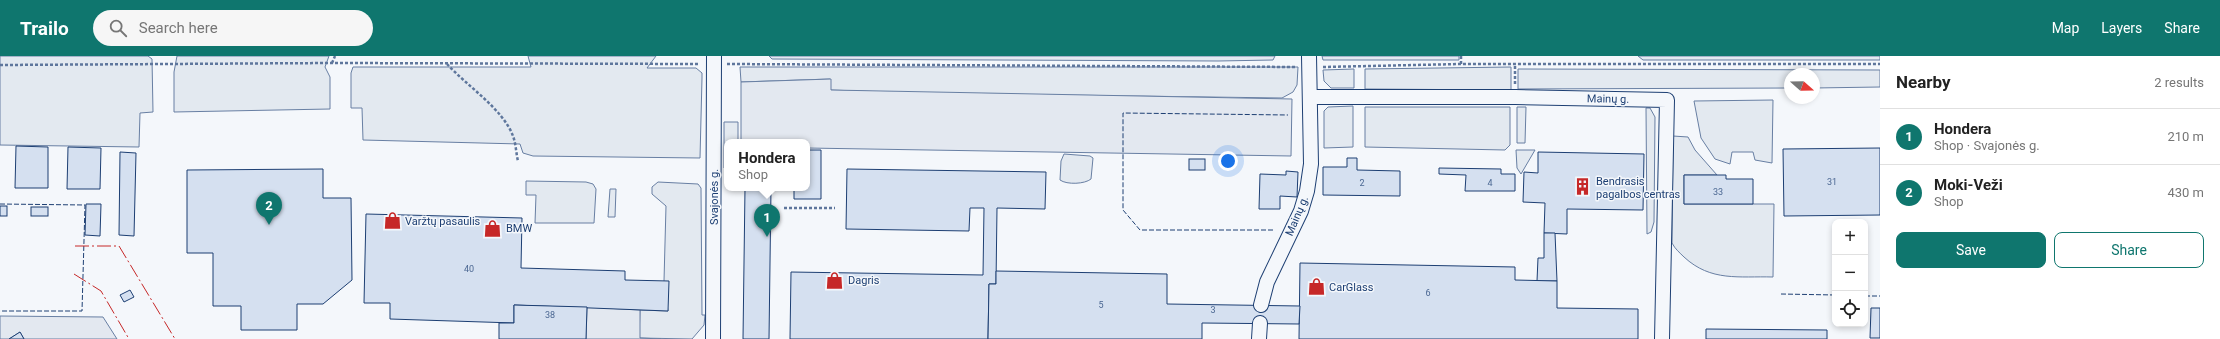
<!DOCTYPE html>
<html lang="en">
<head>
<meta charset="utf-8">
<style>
  :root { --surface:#fff; --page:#f6f6f6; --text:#222; --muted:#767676; --line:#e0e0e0; --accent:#0f766e }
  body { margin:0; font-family:Roboto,sans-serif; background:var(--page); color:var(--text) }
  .controls { position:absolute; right:12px; bottom:12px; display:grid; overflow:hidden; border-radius:8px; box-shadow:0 2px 6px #0003 }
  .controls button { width:36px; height:36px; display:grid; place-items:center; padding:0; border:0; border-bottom:1px solid var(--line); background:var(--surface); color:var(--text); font:20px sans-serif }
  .compass { position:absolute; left:1784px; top:12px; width:36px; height:36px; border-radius:50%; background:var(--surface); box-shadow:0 2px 6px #0003; rotate:110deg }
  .you { position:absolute; left:1228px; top:105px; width:14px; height:14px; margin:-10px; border:3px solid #fff; border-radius:50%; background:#1a73e8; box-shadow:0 0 0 6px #1a73e833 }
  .badge { display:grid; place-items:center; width:26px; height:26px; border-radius:50%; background:var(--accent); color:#fff; font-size:13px; font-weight:700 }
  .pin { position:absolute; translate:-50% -33px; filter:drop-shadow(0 1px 2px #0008) }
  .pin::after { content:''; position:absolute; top:21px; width:14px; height:12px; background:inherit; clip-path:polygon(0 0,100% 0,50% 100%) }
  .popup { position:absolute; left:724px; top:83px; width:86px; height:52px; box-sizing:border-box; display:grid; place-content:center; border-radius:8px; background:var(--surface); filter:drop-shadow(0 1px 3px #0005); font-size:13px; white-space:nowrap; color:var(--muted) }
  .popup b { font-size:15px; color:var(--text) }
  .popup::after { content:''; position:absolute; left:50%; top:100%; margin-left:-8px; border:8px solid transparent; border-top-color:var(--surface) }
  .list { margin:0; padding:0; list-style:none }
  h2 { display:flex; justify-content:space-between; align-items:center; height:52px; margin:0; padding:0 16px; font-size:17px }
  h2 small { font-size:13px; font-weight:400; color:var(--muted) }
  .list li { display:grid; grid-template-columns:26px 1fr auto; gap:12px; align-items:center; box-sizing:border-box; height:56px; padding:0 16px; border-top:1px solid var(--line) }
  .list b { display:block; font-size:15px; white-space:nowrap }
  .list p { margin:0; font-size:13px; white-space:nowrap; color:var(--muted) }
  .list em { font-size:13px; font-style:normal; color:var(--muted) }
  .actions { display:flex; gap:8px; padding:12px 16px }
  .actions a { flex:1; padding:9px 0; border:1px solid var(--accent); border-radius:8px; text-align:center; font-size:14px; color:var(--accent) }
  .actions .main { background:var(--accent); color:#fff }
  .icon { flex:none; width:22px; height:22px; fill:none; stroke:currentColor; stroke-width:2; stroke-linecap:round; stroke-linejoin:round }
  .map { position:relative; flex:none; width:1880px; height:283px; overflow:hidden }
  header { display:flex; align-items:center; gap:24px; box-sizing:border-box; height:56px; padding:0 20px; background:var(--accent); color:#fff }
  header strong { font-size:19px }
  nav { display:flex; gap:22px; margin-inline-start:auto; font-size:14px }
  .search { width:280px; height:36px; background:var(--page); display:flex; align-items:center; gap:10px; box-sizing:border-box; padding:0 14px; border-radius:22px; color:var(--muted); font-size:15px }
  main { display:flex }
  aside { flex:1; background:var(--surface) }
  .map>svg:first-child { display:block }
</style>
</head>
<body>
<header>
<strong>Trailo</strong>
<div class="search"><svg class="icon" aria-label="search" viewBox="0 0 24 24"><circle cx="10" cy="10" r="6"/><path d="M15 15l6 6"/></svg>Search here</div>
<nav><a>Map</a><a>Layers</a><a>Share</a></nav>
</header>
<main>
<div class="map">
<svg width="1880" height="283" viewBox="0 0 1880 283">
  <rect width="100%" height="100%" fill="#f4f7fb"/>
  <!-- green -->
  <g fill="#e3e9f0" stroke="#687fa3">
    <path d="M0 0H148L152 3 153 56 140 57 139 91 0 89Z"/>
    <path d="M177 0H329L325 11 330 21V53L174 56V16Z"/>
    <path d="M528 0H656L647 12H696L702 17V22L700 102 533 100 523 97 520 88 363 84 362 52H351V17L353 11H531Z"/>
    <path d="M769 0H1275L1273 4 1218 5 772 3Z"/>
    <path d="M1322 0H1459V4H1323Z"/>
    <path d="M1638 0H1880V4H1643Z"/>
    <path d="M740 11H1298L1297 29 1293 36 1282 42 914 37 830 34V23L741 26Z"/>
    <path d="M1511 11V34L1365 33V13Z"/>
    <path d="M1354 13V32H1331L1324 25 1323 14Z"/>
    <path d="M1518 13 1880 14V31L1814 32V18H1790V32L1518 33Z"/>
    <path d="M1773 44 1772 107 1755 104 1753 96H1732L1730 108 1715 103 1701 82 1694 45Z"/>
    <path d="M1353 50V91L1324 92V55L1328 51Z"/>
    <path d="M1365 51H1510V89L1505 94 1365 91Z"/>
    <path d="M1517 51H1526L1525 87H1517Z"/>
    <path d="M1646 52H1650L1655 61 1654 166 1651 176 1647 178Z"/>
    <path d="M724 66H738V86H727V113L724 112Z"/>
    <path d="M1673 80 1688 81 1695 94 1717 119H1684V148H1774L1773 221C1739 220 1711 226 1684 201 1680 197 1675 193 1672 187Z"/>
    <path d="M1516 94H1535L1521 118 1517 112Z"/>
    <path d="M1064 98 1090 100 1093 102 1091 123C1085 128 1067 129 1060 124L1061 105Z"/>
    <path d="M526 125 586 126 593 128 596 133 594 167H535L536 139H526Z"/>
    <path d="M658 126 698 128 701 132 702 259H705L704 269 692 283 639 282 640 254 668 255 664 225 666 150 652 138V131Z"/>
    <path d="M610 133H616L615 161H608Z"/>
  </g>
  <!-- parking -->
  <g fill="#e3e8f0" stroke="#687fa3">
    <path d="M831 23V34L1292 43 1291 100 807 92V86H741V26Z"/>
    <path d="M587 251 640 254V282L661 283H586Z"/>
    <path d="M0 260 103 261 117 283H24L20 276 9 283H0Z"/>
  </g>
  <!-- building -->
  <g fill="#d5e0f0" stroke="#1d3f73">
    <path d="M16 90 48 91V132H15Z"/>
    <path d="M68 91 101 92 100 133H67Z"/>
    <path d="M1880 92V159L1784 160 1783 93Z"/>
    <path d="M807 94H821V143H794V132H807Z"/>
    <path d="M120 96 136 97 134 180 119 179Z"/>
    <path d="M1538 96 1644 98 1643 154 1567 153V178L1544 177 1545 147 1523 146 1524 116 1538 117Z"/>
    <path d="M1347 102H1357V114L1400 115V140L1323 139V111H1347Z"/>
    <rect x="1189" y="103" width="16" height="11"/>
    <path d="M1439 112 1501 113V118H1515V135H1465L1466 119 1439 118Z"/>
    <path d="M323 113V142H351L352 224 323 248H297V274H241V250H213V197H187V114Z"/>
    <path d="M847 113 1046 116 1045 153 997 152 996 228H989L988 283H790L791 216 983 219 984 152H970L969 175 846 173Z"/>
    <path d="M1286 115 1298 116 1297 141 1280 140V153H1259L1260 118 1286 119Z"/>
    <path d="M1684 119H1726V123H1753V148H1684Z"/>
    <path d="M745 132H771L769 283H743Z"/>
    <path d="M86 148H101L100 180 85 179Z"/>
    <rect x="0" y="150" width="7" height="10"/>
    <rect x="31" y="151" width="17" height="9"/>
    <path d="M366 158 522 162 521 212 625 215V224L669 225 668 255 514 249V267L390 263V247H364Z"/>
    <path d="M1544 177H1555L1557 225H1537L1538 202H1544Z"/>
    <path d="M1300 207 1515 211V224L1557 225V252L1638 253V283H1299Z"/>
    <path d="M996 215 1167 218V248L1300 250 1299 268 1202 267V283H988L989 228H996Z"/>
    <path d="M130 234 134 241 124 246 120 239Z"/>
    <path d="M514 249 587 251 586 283H499V267H514Z"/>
    <path d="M1871 252H1880V282H1870Z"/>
    <path d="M1706 273 1827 274V283H1706Z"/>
    <path d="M20 276 24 283H9Z"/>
  </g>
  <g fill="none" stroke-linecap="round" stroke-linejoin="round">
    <defs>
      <g id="minor">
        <path d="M1310 41H1515L1667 44 1662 283"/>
        <path d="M1261 249 1267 226 1301 155 1307 135 1311 108 1309 0"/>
        <path d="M713 283 714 0"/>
        <path d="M1259 283 1260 267"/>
      </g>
    </defs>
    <!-- minor casing -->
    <use href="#minor" stroke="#1d3f73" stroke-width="16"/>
    <!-- path -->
    <g stroke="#5e769c" stroke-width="2.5" stroke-dasharray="3 2" stroke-linecap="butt">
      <path d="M332 7 335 0"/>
      <path d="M447 8C467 30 503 53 513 80 516 88 516 97 518 105"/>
      <path d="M727 8 1296 11"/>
      <path d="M1461 8V0"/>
      <path d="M0 9 332 7 700 8"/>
      <path d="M1323 11 1461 8H1880"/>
      <path d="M1515 28V8"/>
      <path d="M784 152H835"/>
    </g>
    <!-- minor -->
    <use href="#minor" stroke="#f4f7fb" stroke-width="14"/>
    <!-- fence -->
    <g stroke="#1d3f73" stroke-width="1" stroke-dasharray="5 2" stroke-linecap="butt">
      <path d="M0 148 85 149 82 255H0"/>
      <path d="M1273 174H1140L1123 154V57L1288 59"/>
      <path d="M1781 238 1835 239"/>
      <path d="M1865 240H1880"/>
    </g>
    <!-- power -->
    <g stroke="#c62828" stroke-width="1" stroke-dasharray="14 3 2 3" stroke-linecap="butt">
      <path d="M75 190H119L175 283"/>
      <path d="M74 218 101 235 129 283"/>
    </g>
  </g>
  <!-- icons -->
  <defs>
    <symbol id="building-bare" viewBox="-9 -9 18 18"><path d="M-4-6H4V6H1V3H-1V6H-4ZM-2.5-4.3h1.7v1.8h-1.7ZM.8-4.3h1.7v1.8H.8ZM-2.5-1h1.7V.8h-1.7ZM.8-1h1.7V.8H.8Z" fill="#c62828" stroke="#f4f7fb" stroke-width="2.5" paint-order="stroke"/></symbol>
    <symbol id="shop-bare" viewBox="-9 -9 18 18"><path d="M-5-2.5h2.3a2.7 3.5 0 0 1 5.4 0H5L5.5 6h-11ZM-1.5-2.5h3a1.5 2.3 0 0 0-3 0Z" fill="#c62828" stroke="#f4f7fb" stroke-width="2.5" paint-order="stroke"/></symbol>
  </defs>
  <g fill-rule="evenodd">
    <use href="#building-bare" x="1570" y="118" width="25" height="25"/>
    <use href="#shop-bare" x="380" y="152" width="25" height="25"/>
    <use href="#shop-bare" x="480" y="160" width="25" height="25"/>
    <use href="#shop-bare" x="822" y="212" width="25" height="25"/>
    <use href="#shop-bare" x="1304" y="218" width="25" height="25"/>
  </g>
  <g text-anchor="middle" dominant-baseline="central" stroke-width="3" stroke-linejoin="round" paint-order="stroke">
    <!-- number labels -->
    <g font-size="9" fill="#4b6792">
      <text x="1832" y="126">31</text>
      <text x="1362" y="127">2</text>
      <text x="1490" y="127">4</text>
      <text x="1718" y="136">33</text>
      <text x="469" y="213">40</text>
      <text x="1428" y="237">6</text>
      <text x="1101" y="249">5</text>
      <text x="1213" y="254">3</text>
      <text x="550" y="259">38</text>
    </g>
    <!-- street labels -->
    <g font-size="11" fill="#1d3f73" stroke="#f4f7fb">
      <text transform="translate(1608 43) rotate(1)">Mainų g.</text>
      <text transform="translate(714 141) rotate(-90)">Svajonės g.</text>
      <text transform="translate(1297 160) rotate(-67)">Mainų g.</text>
    </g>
    <!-- poi labels -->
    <g font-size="11" fill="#1d3f73" stroke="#f4f7fb" text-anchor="start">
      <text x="1596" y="125">Bendrasis<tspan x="1596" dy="13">pagalbos centras</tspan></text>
      <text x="405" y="165">Varžtų pasaulis</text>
      <text x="506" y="172">BMW</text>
      <text x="848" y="224">Dagris</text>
      <text x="1329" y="231">CarGlass</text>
    </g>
  </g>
</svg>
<div class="controls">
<button>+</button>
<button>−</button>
<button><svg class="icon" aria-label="locate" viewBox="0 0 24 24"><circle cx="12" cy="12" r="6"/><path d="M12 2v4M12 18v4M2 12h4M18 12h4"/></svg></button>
</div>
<svg class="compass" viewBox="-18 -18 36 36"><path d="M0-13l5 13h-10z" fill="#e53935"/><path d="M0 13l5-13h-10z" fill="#767676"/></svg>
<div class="you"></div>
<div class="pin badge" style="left:767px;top:181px">1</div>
<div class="popup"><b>Hondera</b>Shop</div>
<div class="pin badge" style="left:269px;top:169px">2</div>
</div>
<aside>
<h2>Nearby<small>2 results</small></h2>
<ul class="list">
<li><span class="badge">1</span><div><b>Hondera</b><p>Shop · Svajonės g.</p></div><em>210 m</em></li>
<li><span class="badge">2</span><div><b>Moki-Veži</b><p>Shop</p></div><em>430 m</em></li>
</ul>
<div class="actions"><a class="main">Save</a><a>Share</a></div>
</aside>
</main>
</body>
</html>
